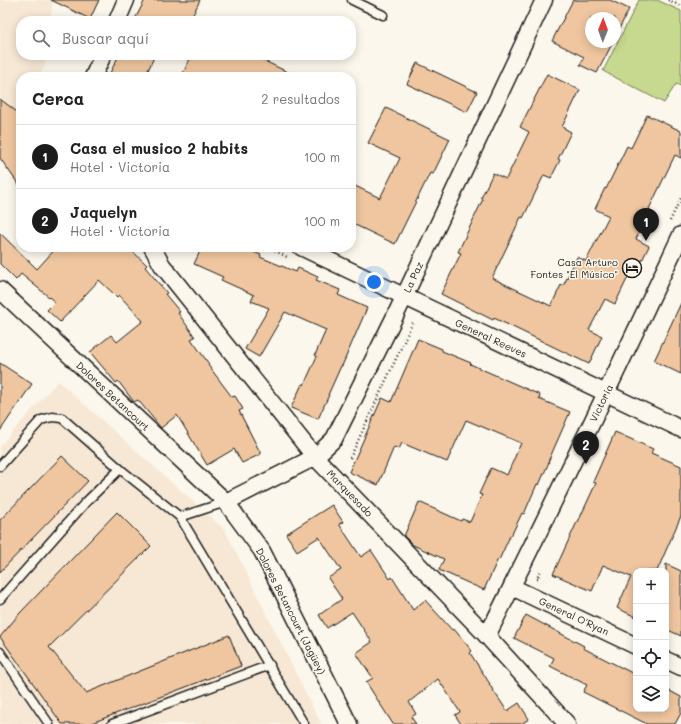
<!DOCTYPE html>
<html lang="es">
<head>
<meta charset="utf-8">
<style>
  :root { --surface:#fff; --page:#f2f2f2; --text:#222; --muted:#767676; --line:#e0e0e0; --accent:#1c1c1c }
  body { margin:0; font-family:Mali,sans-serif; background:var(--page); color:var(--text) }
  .controls { position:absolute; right:12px; bottom:12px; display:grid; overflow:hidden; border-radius:8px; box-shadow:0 2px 10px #0003 }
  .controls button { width:36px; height:36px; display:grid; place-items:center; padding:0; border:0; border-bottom:1px solid var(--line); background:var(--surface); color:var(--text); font:20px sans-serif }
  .compass { position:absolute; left:585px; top:12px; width:36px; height:36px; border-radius:50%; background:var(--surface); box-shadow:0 2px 10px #0003; rotate:1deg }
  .you { position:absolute; left:374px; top:282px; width:14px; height:14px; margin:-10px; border:3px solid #fff; border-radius:50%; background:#1a73e8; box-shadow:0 0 0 6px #1a73e833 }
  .badge { display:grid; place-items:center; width:26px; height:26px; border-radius:50%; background:var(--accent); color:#fff; font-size:13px; font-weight:700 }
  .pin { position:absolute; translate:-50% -33px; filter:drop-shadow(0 1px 2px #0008) }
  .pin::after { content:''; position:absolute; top:21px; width:14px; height:12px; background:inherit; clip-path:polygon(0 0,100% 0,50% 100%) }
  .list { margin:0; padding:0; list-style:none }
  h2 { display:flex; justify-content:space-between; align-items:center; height:52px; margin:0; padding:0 16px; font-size:17px }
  h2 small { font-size:13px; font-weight:400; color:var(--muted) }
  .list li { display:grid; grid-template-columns:26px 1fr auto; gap:12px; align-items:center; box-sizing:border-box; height:64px; padding:0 16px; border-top:1px solid var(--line) }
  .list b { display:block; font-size:15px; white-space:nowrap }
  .list p { margin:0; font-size:13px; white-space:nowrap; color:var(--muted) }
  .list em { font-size:13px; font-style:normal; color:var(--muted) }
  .icon { flex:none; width:22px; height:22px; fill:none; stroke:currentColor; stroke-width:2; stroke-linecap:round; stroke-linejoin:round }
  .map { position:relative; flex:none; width:681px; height:724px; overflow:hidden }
  .search { position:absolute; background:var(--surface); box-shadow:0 2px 10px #0003; left:16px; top:16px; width:340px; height:44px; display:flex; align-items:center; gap:10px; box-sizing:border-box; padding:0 14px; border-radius:16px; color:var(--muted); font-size:15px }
  .panel { position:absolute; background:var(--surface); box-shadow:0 2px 10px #0003; left:16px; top:72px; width:340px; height:180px; border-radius:16px }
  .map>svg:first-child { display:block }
</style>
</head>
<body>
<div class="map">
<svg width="681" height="724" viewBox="0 0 681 724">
  <rect width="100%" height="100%" fill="#fbf7ec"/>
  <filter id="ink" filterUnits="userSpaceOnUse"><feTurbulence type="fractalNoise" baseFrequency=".025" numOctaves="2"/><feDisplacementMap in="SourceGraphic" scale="8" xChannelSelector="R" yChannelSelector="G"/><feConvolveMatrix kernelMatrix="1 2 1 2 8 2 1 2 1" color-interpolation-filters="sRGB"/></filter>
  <g filter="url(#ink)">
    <!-- built -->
    <g fill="#f7e8d5">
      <path d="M0 0H53L50 21H21V55H46L44 68 38 77H21V102L0 132Z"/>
      <path d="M58 381 225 530 321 724H0V446Z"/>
    </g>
    <!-- green -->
    <path fill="#c7d98e" stroke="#727a55" d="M639 0H657L681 11V86L676 84 664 103 603 71Z"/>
    <!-- building -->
    <g fill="#efc69f" stroke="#1c1c1c">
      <path d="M51 0H99L90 19Z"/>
      <path d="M145 0H200L190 21H134Z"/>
      <path d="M573 0H610L629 9 615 37V18H591V42H613L597 73 580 65 584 57 552 41Z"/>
      <path d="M119 55H155L145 77H108Z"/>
      <path d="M192 55H252L298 77H181Z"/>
      <path d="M417 63 477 92 467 112 407 84Z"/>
      <path d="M547 74 580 90 562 127 571 132 558 159 560 160 551 178 544 175 523 218 521 217 492 278 551 306 561 285 563 286 577 257 586 261 609 216 595 209 605 188 606 189 627 146 631 148 647 115 681 131V158L675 155 649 209 650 210 636 239 649 246 634 277 629 275 615 304 605 299 589 330 602 336 589 364 494 318 493 320 441 294 461 253 458 252 483 199 481 198 493 173 506 179 529 132 520 127Z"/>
      <path d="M0 99 21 115V188L0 158Z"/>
      <path d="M386 108 450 139 433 174 430 173 395 244 351 223V184L380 198 400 158 368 143Z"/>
      <path d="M0 233 37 269 57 247H128L147 265 145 267 167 293 165 294 180 312 178 313 195 337 191 339 209 364 208 365 232 397 235 396 243 409 239 411 261 454 242 463 234 449 207 465 177 415 161 428 138 400 134 402 118 381 116 383 90 352 111 335 117 342 143 321 119 295 117 297 99 280 60 322 47 310 55 302 21 274 16 280 0 264Z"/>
      <path d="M202 247H242L261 255 260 257 296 272 298 268 318 277 316 280 340 290 338 295 367 308 342 366H341L328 395H329L318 419 291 408 302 384 304 385 317 356 315 355 326 330 285 312 259 357 245 349 269 308 251 301 254 295 221 280 223 277 194 264Z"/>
      <path d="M681 303V374L654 361Z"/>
      <path d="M418 339 442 349V351L471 363 470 364 540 395 539 399 570 412 548 462H549L539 485 537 484 524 514 522 513 511 536H510L499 560 498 559 484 590 439 570 444 559 413 545 404 536 419 502 461 521 462 519 470 522 482 495 479 494 491 468 507 475 521 443 466 420 447 462 402 443 399 449 394 447 378 485 349 472 382 398 391 402Z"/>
      <path d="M0 363 32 384 0 431Z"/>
      <path d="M615 432 653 449 651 453 681 466V516L657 571H636V617L617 608 631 577 603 565 592 591 553 574 577 522H578L596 483 593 482Z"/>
      <path d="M62 456 88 481 0 572V520Z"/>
      <path d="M332 505 343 522 339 524 361 557 371 550 390 579 392 577 413 610 425 600 452 630 454 629 472 651 470 653 490 684H489L507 711 519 703 529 719 521 724H461L455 715 460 712 438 679 409 702 416 714 411 717 416 724H393L366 682 373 678 356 653 372 642 352 612 327 628 319 615 342 599 328 578 341 570 319 537 297 551 286 534Z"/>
      <path d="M117 512 151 546 49 647 86 693 229 635 241 666 89 724H62L0 637 20 613Z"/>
      <path d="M666 564 681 571V636L666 629Z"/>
      <path d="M526 615 584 646 583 648 636 675V709H666V689L681 697V713L675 724H647L583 692 587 685 550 666 554 658 514 638Z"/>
    </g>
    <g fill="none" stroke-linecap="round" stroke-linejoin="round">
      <defs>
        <g id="lane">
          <path d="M352 0 383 15"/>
          <path d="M0 466 41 420 52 417 62 418 120 469"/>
          <path d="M180 517 304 724"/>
          <path d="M0 599 85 503 120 469 180 517 226 502"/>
          <path d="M0 652 49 724"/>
          <path d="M112 724 270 665"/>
        </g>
        <g id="street">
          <path d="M117 21 126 0"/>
          <path d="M93 77 103 55"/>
          <path d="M152 247 162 265 315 457 487 636 567 724"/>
          <path d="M301 247 681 429"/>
          <path d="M0 290 226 502 262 551 349 724"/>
          <path d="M226 502 315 457 334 439 397 312 544 0"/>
          <path d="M512 587 636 646"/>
          <path d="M487 636C554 503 618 369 681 235"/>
          <path d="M666 660 681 667"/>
        </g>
      </defs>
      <!-- lane casing -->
      <use href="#lane" stroke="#1c1c1c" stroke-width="11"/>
      <!-- street casing -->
      <use href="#street" stroke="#1c1c1c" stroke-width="19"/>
      <!-- path -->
      <g stroke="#1c1c1c" stroke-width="2.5" stroke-dasharray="1 3" stroke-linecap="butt">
        <path d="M668 0 681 6"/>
        <path d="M670 221 681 198"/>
        <path d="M268 247 287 257"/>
        <path d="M350 458 413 322"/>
        <path d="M538 579H537L541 570"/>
      </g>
      <!-- lane -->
      <use href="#lane" stroke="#fbf7ec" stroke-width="8"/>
      <!-- street -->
      <use href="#street" stroke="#fbf7ec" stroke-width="16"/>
    </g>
  </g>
  <!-- icons -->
  <defs>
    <symbol id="hotel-ring" viewBox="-11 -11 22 22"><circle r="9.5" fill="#fbf7ec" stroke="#1c1c1c" stroke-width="1.5"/><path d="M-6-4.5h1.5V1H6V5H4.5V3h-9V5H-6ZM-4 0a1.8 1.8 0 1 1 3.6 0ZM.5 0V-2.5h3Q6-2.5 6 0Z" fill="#1c1c1c"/></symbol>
  </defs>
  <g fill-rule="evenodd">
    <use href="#hotel-ring" x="621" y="257" width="22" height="22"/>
  </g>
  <g text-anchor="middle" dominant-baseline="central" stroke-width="3" stroke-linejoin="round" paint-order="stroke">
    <!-- poi labels -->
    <g font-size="10" fill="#1c1c1c" stroke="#fbf7ec" text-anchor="end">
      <text x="618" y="262">Casa Arturo<tspan x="618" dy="12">Fontes "El Músico"</tspan></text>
    </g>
    <!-- street labels -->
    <g font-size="10" fill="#1c1c1c" stroke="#fbf7ec">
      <text transform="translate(413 277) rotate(-65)">La Paz</text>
      <text transform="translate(491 338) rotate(25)">General Reeves</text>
      <text transform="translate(113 396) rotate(43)">Dolores Betancourt</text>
      <text transform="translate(601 403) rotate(-64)">Victoria</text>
      <text transform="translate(350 493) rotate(46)">Marquesado</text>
      <text transform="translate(291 611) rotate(63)">Dolores Betancourt (Jagüey)</text>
      <text transform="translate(574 616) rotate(25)">General O'Ryan</text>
    </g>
  </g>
</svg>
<div class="controls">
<button>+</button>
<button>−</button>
<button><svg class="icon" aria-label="locate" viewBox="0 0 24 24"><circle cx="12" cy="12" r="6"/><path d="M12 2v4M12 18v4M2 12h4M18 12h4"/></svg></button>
<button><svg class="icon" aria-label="layers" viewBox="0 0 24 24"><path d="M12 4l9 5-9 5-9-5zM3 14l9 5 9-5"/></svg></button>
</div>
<svg class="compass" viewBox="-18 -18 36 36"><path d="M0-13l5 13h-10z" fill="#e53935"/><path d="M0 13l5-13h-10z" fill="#767676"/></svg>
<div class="you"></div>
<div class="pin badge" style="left:646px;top:241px">1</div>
<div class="pin badge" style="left:586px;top:464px">2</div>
<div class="search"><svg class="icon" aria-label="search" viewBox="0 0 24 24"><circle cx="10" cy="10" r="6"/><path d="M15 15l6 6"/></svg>Buscar aquí</div>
<section class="panel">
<h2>Cerca<small>2 resultados</small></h2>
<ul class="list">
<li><span class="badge">1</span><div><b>Casa el musico 2 habits</b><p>Hotel · Victoria</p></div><em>100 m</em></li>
<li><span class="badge">2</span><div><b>Jaquelyn</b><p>Hotel · Victoria</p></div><em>100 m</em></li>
</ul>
</section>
</div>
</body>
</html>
